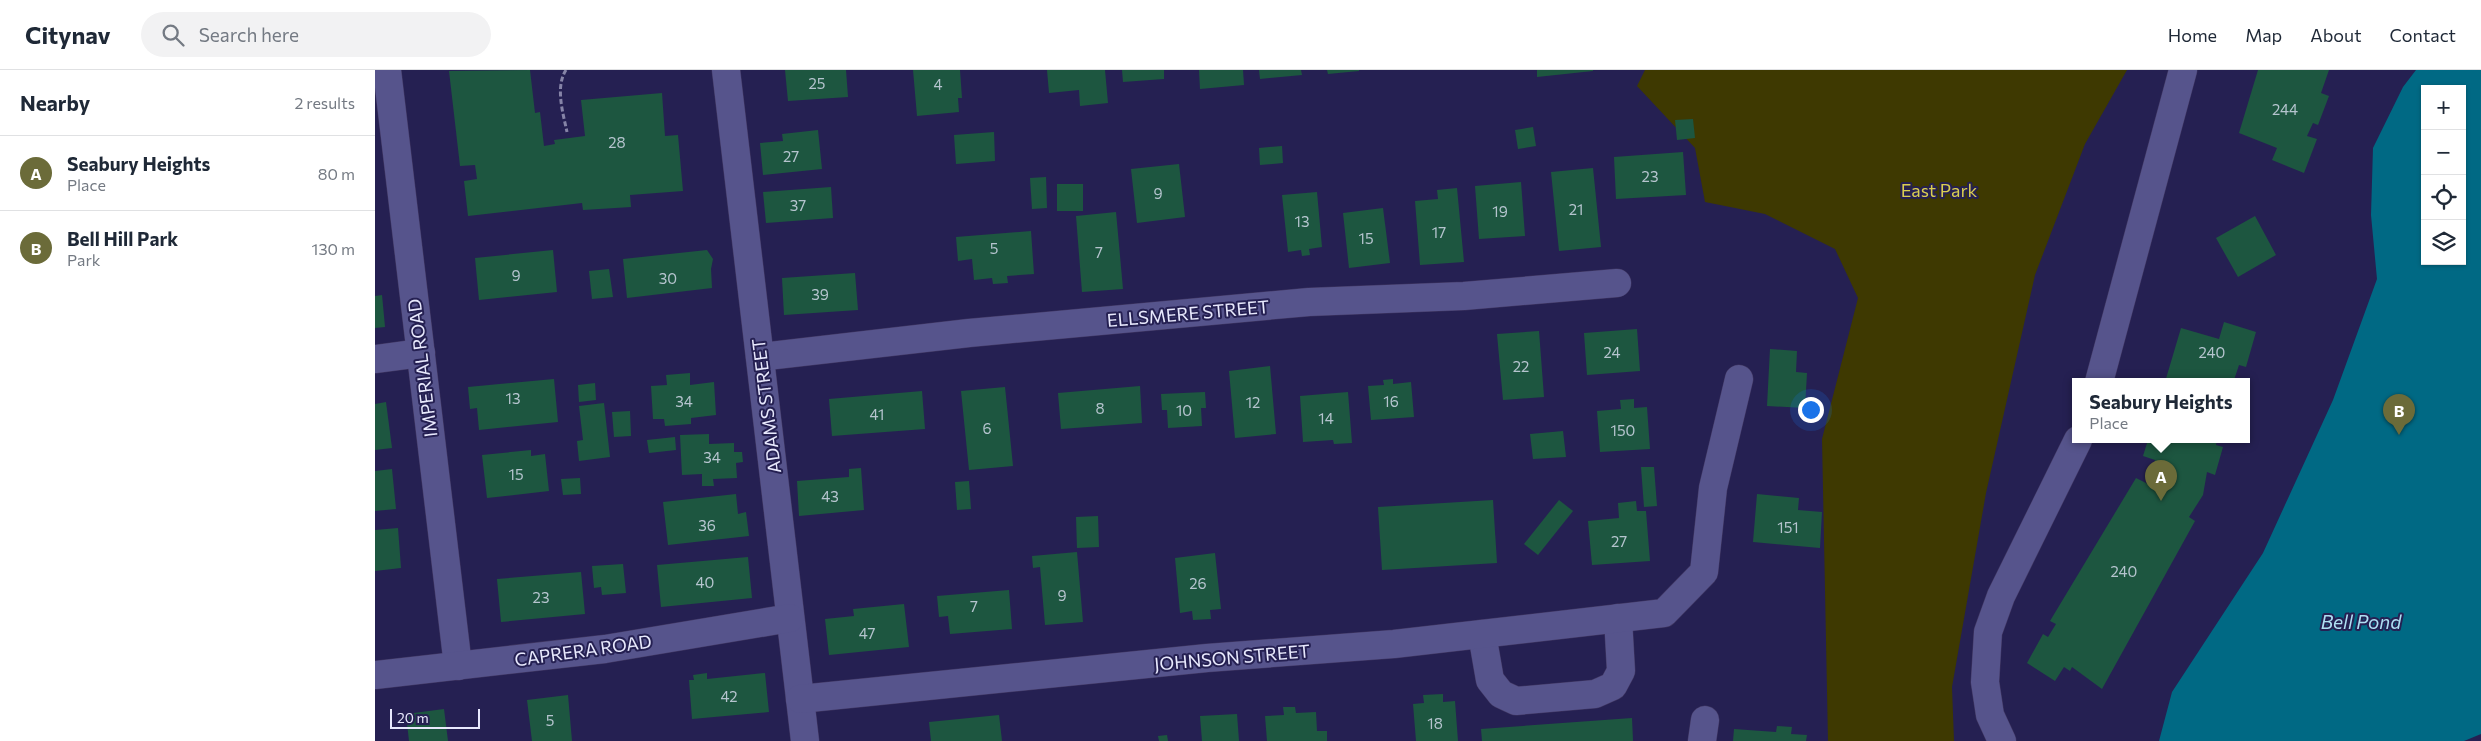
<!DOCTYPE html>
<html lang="en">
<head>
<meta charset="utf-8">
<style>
  :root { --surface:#fff; --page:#f2f2f3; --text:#1f2937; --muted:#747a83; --line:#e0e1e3; --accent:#6b6b39 }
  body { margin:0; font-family:Commissioner,sans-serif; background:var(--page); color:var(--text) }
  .controls { position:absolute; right:15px; top:15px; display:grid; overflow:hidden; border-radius:0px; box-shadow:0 1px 4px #0004 }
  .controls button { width:45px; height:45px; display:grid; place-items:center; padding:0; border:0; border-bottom:1px solid var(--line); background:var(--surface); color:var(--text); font:25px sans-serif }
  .scale { position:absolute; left:15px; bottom:12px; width:90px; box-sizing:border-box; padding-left:5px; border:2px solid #e8e9fd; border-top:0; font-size:14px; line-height:18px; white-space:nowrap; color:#e8e9fd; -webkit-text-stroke:4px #252052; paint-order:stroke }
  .you { position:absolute; left:1435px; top:339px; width:18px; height:18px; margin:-12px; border:4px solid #fff; border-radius:50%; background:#1a73e8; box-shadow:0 0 0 8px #1a73e833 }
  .badge { display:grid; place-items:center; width:32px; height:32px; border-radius:50%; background:var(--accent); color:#fff; font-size:16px; font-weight:700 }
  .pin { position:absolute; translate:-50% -41px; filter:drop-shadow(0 1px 2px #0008) }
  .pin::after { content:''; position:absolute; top:26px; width:18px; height:15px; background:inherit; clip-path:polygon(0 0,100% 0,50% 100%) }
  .popup { position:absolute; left:1697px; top:308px; width:178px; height:65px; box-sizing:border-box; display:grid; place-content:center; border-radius:0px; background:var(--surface); filter:drop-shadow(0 1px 4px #0005); font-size:16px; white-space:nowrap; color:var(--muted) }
  .popup b { font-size:19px; color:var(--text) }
  .popup::after { content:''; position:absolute; left:50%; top:100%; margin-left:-10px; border:10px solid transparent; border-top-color:var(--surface) }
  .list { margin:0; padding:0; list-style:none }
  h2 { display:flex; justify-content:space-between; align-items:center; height:65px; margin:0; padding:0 20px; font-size:21px }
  h2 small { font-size:16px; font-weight:400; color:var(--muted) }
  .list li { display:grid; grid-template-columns:32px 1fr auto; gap:15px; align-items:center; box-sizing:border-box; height:75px; padding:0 20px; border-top:1px solid var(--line) }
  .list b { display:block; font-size:19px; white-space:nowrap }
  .list p { margin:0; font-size:16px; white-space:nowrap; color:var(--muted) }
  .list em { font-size:16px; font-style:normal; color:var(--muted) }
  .icon { flex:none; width:28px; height:28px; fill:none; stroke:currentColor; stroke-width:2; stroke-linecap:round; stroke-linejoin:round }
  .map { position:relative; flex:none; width:2106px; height:671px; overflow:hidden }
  header { display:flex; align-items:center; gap:30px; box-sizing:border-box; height:70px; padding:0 25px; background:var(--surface); border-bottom:1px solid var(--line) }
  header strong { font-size:24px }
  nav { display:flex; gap:28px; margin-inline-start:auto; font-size:18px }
  .search { width:350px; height:45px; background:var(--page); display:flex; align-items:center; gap:12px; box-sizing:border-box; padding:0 18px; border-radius:28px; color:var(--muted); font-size:19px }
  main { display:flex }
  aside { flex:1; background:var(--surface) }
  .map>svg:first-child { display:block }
</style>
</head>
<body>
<header>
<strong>Citynav</strong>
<div class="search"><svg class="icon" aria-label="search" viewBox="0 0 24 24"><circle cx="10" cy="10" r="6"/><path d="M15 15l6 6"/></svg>Search here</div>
<nav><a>Home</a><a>Map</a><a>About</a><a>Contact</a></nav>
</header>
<main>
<aside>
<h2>Nearby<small>2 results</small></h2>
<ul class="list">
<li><span class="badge">A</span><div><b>Seabury Heights</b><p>Place</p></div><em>80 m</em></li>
<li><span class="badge">B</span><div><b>Bell Hill Park</b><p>Park</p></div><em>130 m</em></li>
</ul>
</aside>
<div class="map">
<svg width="2106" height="671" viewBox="0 0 2106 671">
  <rect width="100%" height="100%" fill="#252052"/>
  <!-- green -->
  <path fill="#3e3901" d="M1270 0H1752L1710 74 1660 205 1611 423 1577 617 1579 671H1453L1447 369 1483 228 1460 179 1390 144 1330 132 1320 78 1262 16Z"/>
  <!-- water -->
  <path fill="#006984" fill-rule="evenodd" d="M2041 0H2106V664L2089 671H1784L1797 622 1888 483 1958 330 2002 209 1996 145 1998 78 2028 17ZM2050 19H2087V191H2050Z"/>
  <!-- building -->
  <g fill="#1d5640">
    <path d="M155 0 160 43 165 42 169 76 180 74 179 70 210 66 206 30 287 23 290 66 303 65 308 121 255 125 256 137 208 140 207 133 93 146 89 111 102 109 100 95 85 96 74 1Z"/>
    <path d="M410 0H471L473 27 413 31Z"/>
    <path d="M538 0H585L587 28H583L584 42 542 46Z"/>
    <path d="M672 0H730L733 33 705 36 704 20 674 23Z"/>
    <path d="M747 0H789V9L748 12Z"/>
    <path d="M824 0H868L869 15 825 19Z"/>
    <path d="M884 0H926L927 5 885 9Z"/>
    <path d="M952 0H984V1L953 4Z"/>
    <path d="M1162 0H1218V1L1162 7Z"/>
    <path d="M1883 0H1954L1946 23 1954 26 1943 55 1938 53 1932 66 1942 69 1929 103 1897 90 1902 78 1864 63Z"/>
    <path d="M1318 49 1320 68 1302 70 1300 50Z"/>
    <path d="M1158 57 1161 76 1143 79 1140 60Z"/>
    <path d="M443 60 447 99 388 105 385 73 408 71 407 64Z"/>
    <path d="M619 62 620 91 581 94 579 65Z"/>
    <path d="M907 76 908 93 885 95 884 78Z"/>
    <path d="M1308 82 1311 125 1241 129 1239 87Z"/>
    <path d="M804 94 810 147 762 153 756 99Z"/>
    <path d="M1218 98 1226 177 1184 181 1176 102Z"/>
    <path d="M671 107 672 138 657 139 655 108Z"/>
    <path d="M1146 112 1150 166 1104 169 1100 116Z"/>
    <rect x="682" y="114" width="26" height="27"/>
    <path d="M456 117 458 148 391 153 388 122Z"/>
    <path d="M1082 118 1089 192 1045 195 1040 131 1063 129 1062 120Z"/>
    <path d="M942 122 947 177 934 179 935 185 927 186 926 180 913 182 907 125Z"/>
    <path d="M1008 138 1015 193 974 198 968 143Z"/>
    <path d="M741 142 748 219 707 222 701 146Z"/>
    <path d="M1880 146 1901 185 1863 207 1841 168Z"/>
    <path d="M656 161 659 204 632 206 633 213 618 214 617 208 599 210 597 189 583 191 581 167Z"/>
    <path d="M178 180 182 222 104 230 100 188Z"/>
    <path d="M332 180 338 189 336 199 337 218 252 228 248 189Z"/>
    <path d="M234 199 238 227 217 229 214 201Z"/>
    <path d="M480 203 483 240 409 245 407 208Z"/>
    <path d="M7 225 10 257 0 258V226Z"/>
    <path d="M1849 252 1881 262 1871 297 1864 295 1859 310 1865 312H1790L1806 258 1844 269Z"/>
    <path d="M1262 259 1265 301 1212 305 1209 263Z"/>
    <path d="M1164 261 1169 327 1128 330 1122 264Z"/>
    <path d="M1395 279 1422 281 1421 302 1432 303 1430 338 1392 336Z"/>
    <path d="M895 296 901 364 860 368 854 301Z"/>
    <path d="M315 303V315L339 312 341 345 316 348V354L290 356 289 349H278L276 316 292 315 291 305Z"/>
    <path d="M179 309 183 352 104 360 102 338 95 339 93 317Z"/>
    <path d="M1018 309V314L1036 312 1039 347 996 350 993 316 1009 315 1008 310Z"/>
    <path d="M220 313 221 330 204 332 203 315Z"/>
    <path d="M765 316 767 353 686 359 683 323Z"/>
    <path d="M630 317 638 396 594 400 586 321Z"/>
    <path d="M547 321 550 359 457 366 454 329Z"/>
    <path d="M830 322 831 338H826L827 356 793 358 792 340H787L786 324Z"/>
    <path d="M973 322 977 373 959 374 958 370 928 372 925 326Z"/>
    <path d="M1259 329V338L1272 337 1275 379 1225 382 1222 341 1246 339 1245 330Z"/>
    <path d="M11 332 17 378 0 380V334Z"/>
    <path d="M229 333 235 387 204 391 202 371 208 370 204 336Z"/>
    <path d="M255 341 256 366 239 367 237 342Z"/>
    <path d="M1188 361 1191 387 1158 389 1155 364Z"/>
    <path d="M334 364V374L359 373V382H367L368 392 361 393 362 408 338 409 339 416H327V404L307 405 305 365Z"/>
    <path d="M300 367 301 380 274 383 272 370Z"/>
    <path d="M1773 370H1842L1841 375 1848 377 1840 405 1832 402 1828 425 1814 447 1820 451 1727 619 1697 597 1695 601 1689 597 1680 611 1652 593 1668 564 1673 567 1681 554 1675 551 1761 408 1773 414 1780 390 1768 386Z"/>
    <path d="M156 380V386L170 384 174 421 112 428 107 385Z"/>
    <path d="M1266 397H1279L1282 436 1269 437Z"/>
    <path d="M486 398 489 440 424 446 422 411 474 407V399Z"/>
    <path d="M17 399 21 439 0 441V401Z"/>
    <path d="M205 408 206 424 188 425 186 409Z"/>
    <path d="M594 411 596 439 582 440 580 412Z"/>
    <path d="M361 424 363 444 371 442 374 466 293 475 288 432Z"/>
    <path d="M1382 424 1424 428 1423 440 1447 442 1445 478 1378 472Z"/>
    <path d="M1118 430 1122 493 1007 500 1003 437Z"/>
    <path d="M1184 430 1198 441 1163 485 1149 474Z"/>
    <path d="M1261 431 1262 441H1271L1275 491 1217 495 1213 451 1244 448 1243 433Z"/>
    <path d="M723 446 724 477 702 478 701 447Z"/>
    <path d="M23 458 26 498 0 501V460Z"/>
    <path d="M702 482 708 552 670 555 665 497 658 498 657 486Z"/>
    <path d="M840 483 846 539 835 540 836 549 818 550 817 541 805 543 800 488Z"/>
    <path d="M373 487 377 528 286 537 282 495Z"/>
    <path d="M248 494 251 523 227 525 226 517 219 518 217 496Z"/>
    <path d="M206 502 210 544 126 552 122 509Z"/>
    <path d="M634 520 637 559 575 564 573 546 564 547 562 526Z"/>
    <path d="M529 534 534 577 454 585 450 549 479 546 478 539Z"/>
    <path d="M332 603V609L390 603 394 642 317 649 314 610H319L318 605Z"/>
    <path d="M1068 624V632L1080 631 1083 671H1041L1038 634 1049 633 1048 625Z"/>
    <path d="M193 625 197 671H157L152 630Z"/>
    <path d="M908 637H920L921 643 941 642 942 661H952V671H892L890 646 909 645Z"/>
    <path d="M69 639 73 671H34L31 644Z"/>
    <path d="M862 644 864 671H827L825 646Z"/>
    <path d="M624 645 627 671H556L554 652Z"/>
    <path d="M1257 648 1258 671H1107L1106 659Z"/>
    <path d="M1402 656 1417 657 1416 664 1432 665 1431 671H1358L1359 659 1401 662Z"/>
    <path d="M792 665 793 671H784L783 666Z"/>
  </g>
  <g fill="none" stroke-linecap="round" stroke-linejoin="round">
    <defs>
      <g id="minor">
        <path d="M12 0 83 596"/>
        <path d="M351 0 430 671"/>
        <path d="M385 287 594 263 934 232 1089 226 1242 213"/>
        <path d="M0 289 46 283"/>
        <path d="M1724 312 1808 0"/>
        <path d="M1107 564 1115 610 1126 624 1141 631 1220 624 1238 616 1246 601 1243 548"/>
        <path d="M0 605 230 579 415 548"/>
        <path d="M425 629 832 588 1019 574 1289 543 1329 502 1338 418 1364 309"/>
        <path d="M1327 671 1330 650"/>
        <path d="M1627 671 1615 645 1610 612 1613 562 1626 526 1703 370"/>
      </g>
    </defs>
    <!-- minor casing -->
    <use href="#minor" stroke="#403762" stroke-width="29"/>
    <!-- path -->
    <path stroke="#8684a7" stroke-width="3" stroke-dasharray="5 2.5" stroke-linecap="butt" d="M191 0C180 17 188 43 192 62"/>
    <!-- minor -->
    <use href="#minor" stroke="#56548c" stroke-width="28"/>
  </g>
  <g text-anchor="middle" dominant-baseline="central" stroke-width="4" stroke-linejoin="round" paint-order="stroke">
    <!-- number labels -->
    <g font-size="15" fill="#b5c4ce">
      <text x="442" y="13">25</text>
      <text x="563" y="14">4</text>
      <text x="1910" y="39">244</text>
      <text x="242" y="72">28</text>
      <text x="416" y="86">27</text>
      <text x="1275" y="106">23</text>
      <text x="783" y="123">9</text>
      <text x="423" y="135">37</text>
      <text x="1201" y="139">21</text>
      <text x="1125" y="141">19</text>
      <text x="927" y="151">13</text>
      <text x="1064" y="162">17</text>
      <text x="991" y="168">15</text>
      <text x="619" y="178">5</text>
      <text x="724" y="182">7</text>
      <text x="141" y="205">9</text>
      <text x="293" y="208">30</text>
      <text x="445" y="224">39</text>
      <text x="1237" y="282">24</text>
      <text x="1837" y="282">240</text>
      <text x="1146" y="296">22</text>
      <text x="138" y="328">13</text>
      <text x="309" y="331">34</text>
      <text x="1016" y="331">16</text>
      <text x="878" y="332">12</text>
      <text x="725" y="338">8</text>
      <text x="809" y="340">10</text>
      <text x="502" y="344">41</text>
      <text x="951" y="348">14</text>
      <text x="612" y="358">6</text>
      <text x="1248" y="360">150</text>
      <text x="337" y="387">34</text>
      <text x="141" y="404">15</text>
      <text x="455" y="426">43</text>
      <text x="332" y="455">36</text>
      <text x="1413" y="457">151</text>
      <text x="1244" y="471">27</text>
      <text x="1749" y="501">240</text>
      <text x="330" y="512">40</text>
      <text x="823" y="513">26</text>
      <text x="687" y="525">9</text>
      <text x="166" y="527">23</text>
      <text x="599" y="536">7</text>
      <text x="492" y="563">47</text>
      <text x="354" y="626">42</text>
      <text x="175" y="650">5</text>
      <text x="1060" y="653">18</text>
    </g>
    <!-- park labels -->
    <g font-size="18" fill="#dace51" stroke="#252052">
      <text x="1564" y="120">East Park</text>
    </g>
    <!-- street labels -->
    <g font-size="18" fill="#e8e9fd" stroke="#252052">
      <text transform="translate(813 243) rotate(-5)">ELLSMERE STREET</text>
      <text transform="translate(47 298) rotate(-97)">IMPERIAL ROAD</text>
      <text transform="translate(391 336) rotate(-97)">ADAMS STREET</text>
      <text transform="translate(208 580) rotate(-8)">CAPRERA ROAD</text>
      <text transform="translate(857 587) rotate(-5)">JOHNSON STREET</text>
    </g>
    <!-- water labels -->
    <g font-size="19" font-style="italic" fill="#aedff3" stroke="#252052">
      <text x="1986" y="551">Bell Pond</text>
    </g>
  </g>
</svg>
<div class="controls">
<button>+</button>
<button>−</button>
<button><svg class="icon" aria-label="locate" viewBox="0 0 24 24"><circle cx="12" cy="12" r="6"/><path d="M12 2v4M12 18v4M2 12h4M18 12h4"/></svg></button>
<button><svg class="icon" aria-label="layers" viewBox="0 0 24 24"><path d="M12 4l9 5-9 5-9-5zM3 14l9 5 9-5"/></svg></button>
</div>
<div class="scale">20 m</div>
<div class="you"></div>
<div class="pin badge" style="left:1786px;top:431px">A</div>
<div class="popup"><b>Seabury Heights</b>Place</div>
<div class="pin badge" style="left:2024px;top:365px">B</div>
</div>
</main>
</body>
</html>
